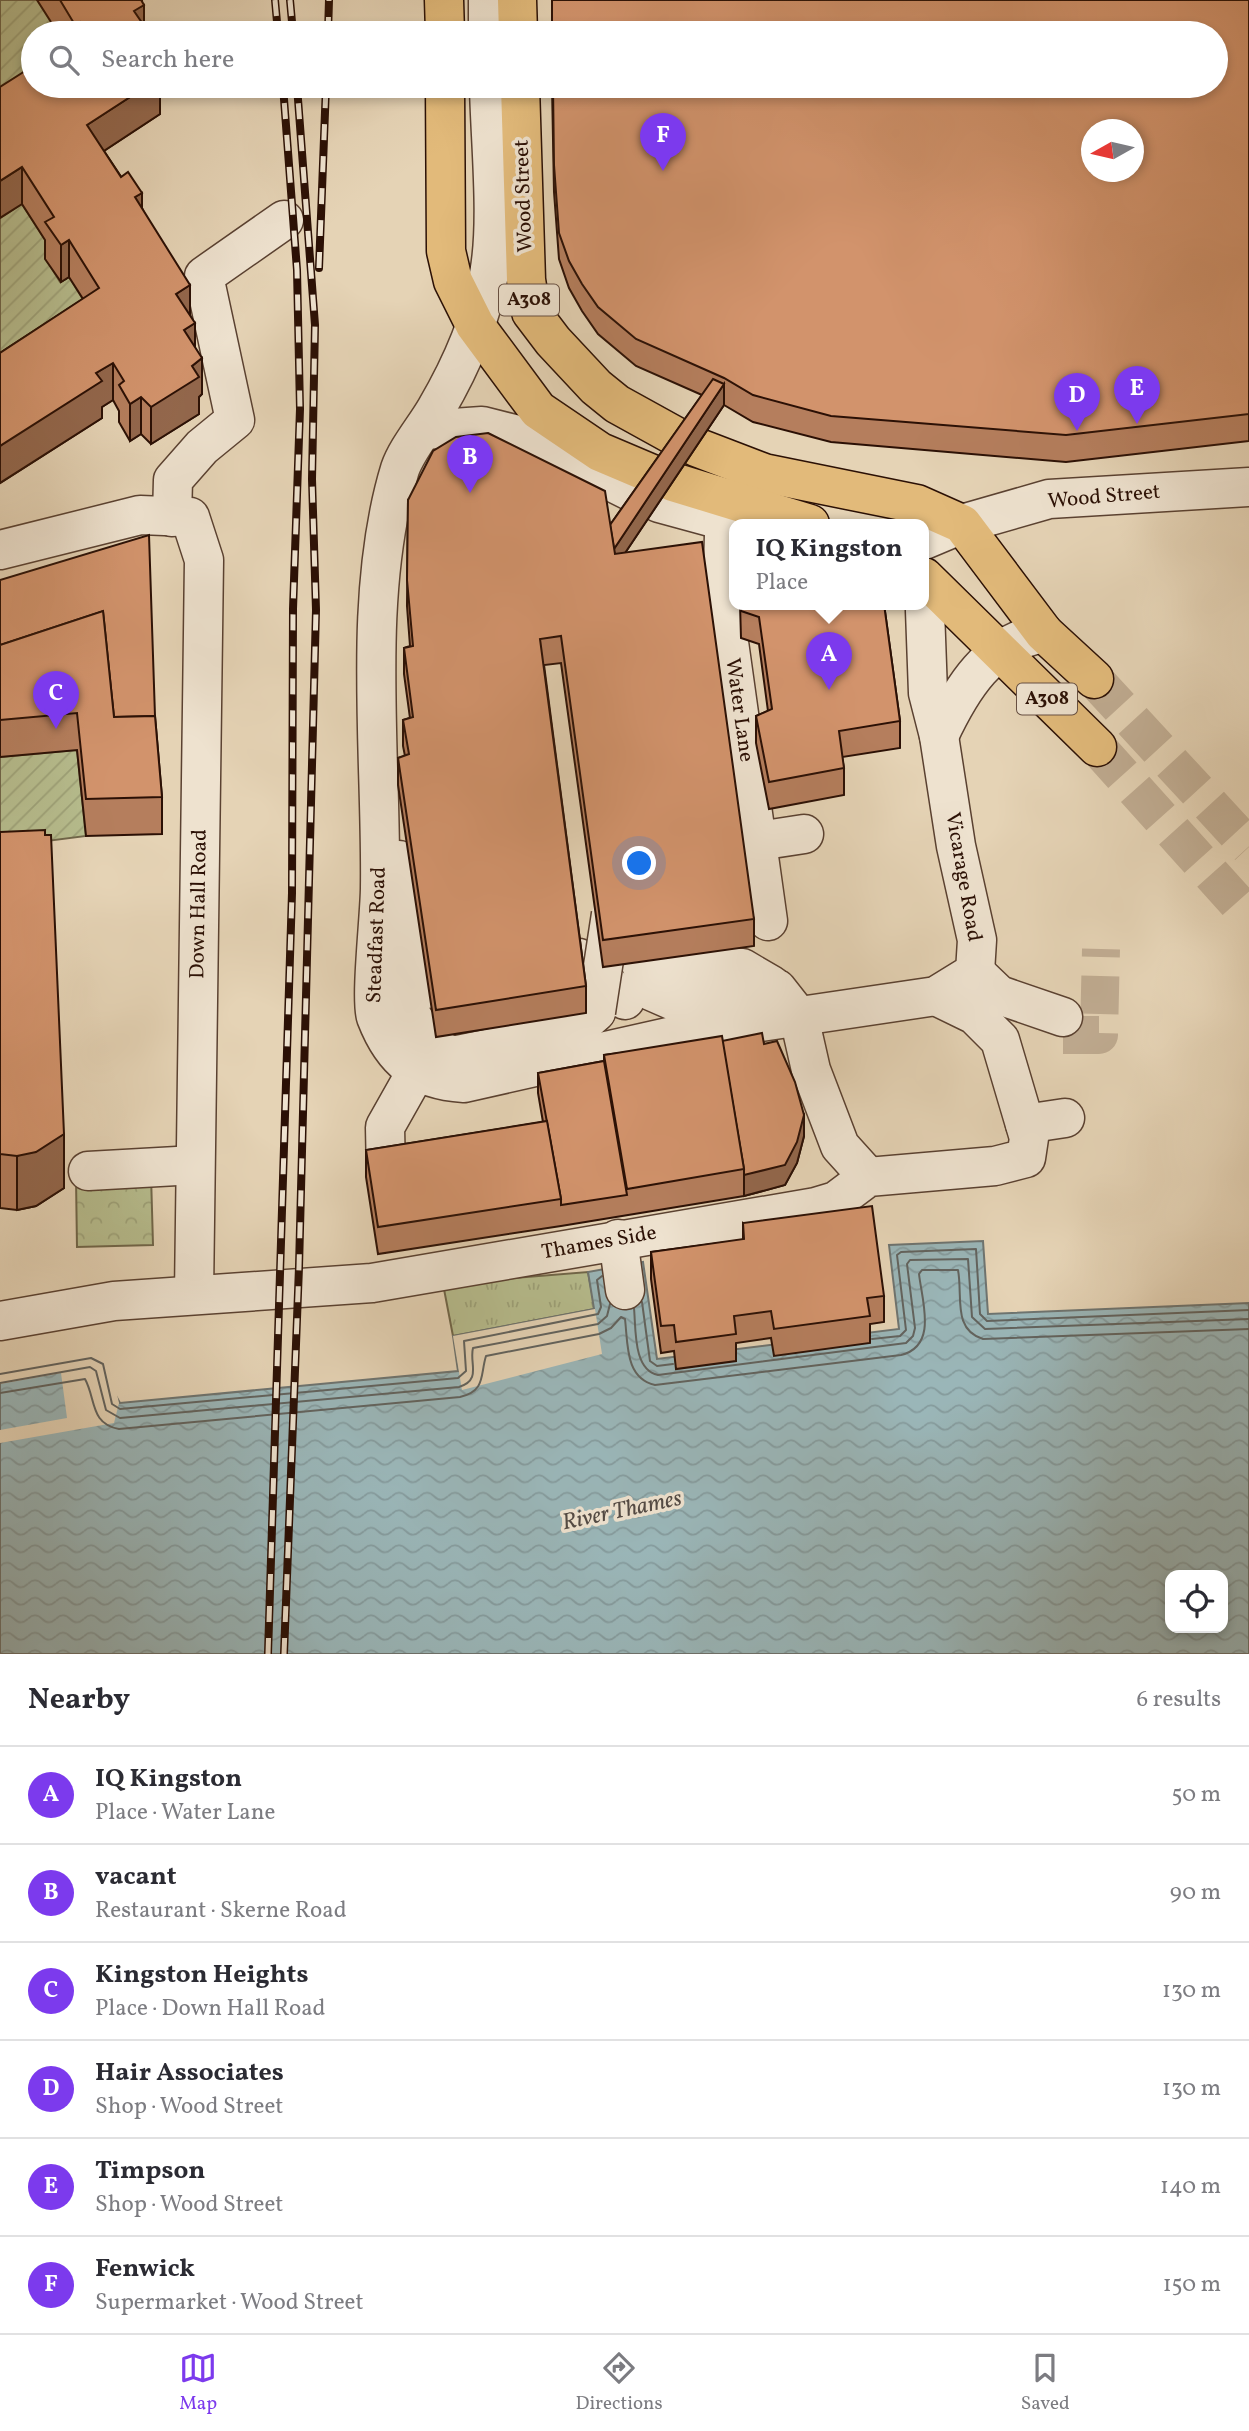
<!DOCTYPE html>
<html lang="en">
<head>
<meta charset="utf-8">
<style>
  :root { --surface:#fff; --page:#f7f7f7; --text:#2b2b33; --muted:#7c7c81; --line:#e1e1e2; --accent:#7c3aed }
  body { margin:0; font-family:Vollkorn,serif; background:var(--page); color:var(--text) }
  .controls { position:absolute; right:21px; bottom:21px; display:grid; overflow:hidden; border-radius:14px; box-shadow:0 4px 10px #0003 }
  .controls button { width:63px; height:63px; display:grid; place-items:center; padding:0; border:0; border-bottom:2px solid var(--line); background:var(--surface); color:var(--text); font:35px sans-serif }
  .compass { position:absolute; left:1081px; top:119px; width:63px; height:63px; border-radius:50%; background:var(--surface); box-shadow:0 4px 10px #0003; rotate:262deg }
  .you { position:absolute; left:640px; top:864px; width:24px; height:24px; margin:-18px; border:5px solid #fff; border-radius:50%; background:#1a73e8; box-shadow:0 0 0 10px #1a73e833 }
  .badge { display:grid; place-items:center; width:46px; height:46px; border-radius:50%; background:var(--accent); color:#fff; font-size:23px; font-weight:700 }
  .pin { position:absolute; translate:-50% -58px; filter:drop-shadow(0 2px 4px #0008) }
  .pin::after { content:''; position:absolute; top:37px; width:24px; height:21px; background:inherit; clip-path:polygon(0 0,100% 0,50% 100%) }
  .popup { position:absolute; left:729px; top:519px; width:200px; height:91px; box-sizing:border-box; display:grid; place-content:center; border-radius:14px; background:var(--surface); filter:drop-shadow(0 2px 5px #0005); font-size:23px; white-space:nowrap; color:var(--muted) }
  .popup b { font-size:26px; color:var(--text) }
  .popup::after { content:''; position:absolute; left:50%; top:100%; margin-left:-14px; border:14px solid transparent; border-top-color:var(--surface) }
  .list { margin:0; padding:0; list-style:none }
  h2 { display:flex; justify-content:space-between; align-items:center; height:91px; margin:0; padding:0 28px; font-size:30px }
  h2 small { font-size:23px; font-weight:400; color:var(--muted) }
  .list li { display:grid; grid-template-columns:46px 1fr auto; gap:21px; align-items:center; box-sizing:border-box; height:98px; padding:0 28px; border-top:2px solid var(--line) }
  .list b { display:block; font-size:26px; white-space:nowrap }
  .list p { margin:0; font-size:23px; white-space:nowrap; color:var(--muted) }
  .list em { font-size:23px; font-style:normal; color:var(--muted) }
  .icon { flex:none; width:38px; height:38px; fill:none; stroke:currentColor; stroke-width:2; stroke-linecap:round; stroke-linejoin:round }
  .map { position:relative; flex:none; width:1249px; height:1654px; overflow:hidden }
  .search { position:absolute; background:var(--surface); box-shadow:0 4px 10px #0003; left:21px; right:21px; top:21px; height:77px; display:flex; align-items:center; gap:18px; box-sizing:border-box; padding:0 24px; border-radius:38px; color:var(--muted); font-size:26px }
  .sheet { height:679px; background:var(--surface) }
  nav { display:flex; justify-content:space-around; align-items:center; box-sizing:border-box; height:98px; border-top:2px solid var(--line); background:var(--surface); font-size:19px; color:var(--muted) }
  nav a { display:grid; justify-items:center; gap:4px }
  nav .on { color:var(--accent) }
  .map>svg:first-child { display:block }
</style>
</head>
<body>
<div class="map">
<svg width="1249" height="1654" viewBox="0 0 1249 1654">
  <defs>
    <pattern id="grass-tufts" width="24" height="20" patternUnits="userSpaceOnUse" patternTransform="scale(1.75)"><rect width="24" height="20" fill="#b6bc8d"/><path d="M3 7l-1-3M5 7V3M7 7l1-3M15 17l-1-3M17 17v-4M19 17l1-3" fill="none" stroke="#9da178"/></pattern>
    <pattern id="park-crowns" width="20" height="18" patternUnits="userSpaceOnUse" patternTransform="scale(1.75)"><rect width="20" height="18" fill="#b6bc8d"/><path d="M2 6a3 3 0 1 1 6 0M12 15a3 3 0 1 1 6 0" fill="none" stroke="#9da178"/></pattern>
    <pattern id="garden-furrows" width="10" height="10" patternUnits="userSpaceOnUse" patternTransform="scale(1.75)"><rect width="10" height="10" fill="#b6bc8d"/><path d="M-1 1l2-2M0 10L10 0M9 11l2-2" fill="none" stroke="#9da178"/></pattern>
    <pattern id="water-waves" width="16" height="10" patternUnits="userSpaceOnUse" patternTransform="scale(1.75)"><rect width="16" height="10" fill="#9ab6b8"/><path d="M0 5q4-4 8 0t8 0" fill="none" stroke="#859b9d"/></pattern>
  </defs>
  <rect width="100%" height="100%" fill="#e5d3b5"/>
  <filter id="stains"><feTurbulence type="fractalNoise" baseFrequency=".00286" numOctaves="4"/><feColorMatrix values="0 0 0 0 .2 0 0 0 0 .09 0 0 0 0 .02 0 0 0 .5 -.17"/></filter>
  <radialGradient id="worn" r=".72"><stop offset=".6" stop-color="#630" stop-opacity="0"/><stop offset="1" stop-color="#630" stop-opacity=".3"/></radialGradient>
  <!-- grass -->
  <path fill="url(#grass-tufts)" stroke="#706649" stroke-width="2" d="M588 1272 595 1309 453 1336 443 1284Z"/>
  <!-- park -->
  <path fill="url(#park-crowns)" stroke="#706649" stroke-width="2" d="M151 1175 153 1245 77 1247 76 1179Z"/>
  <!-- garden -->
  <g fill="url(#garden-furrows)" stroke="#706649" stroke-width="2">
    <path d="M0 0H38L59 33H33V86L0 124Z"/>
    <path d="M22 204 54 253 46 259 60 282 69 277 99 325 0 390V218Z"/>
    <path d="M77 750 86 836 0 847V757Z"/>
  </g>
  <!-- water -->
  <path fill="url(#water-waves)" stroke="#6e7470" stroke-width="2" fill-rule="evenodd" d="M983 1241 988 1314 1249 1303V1654H0V1367L91 1351 120 1403 458 1371 453 1336 594 1309 588 1272 643 1262 657 1359 899 1329 889 1245ZM1170 1575H1223V1628H1170Z"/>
  <!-- pier -->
  <g fill="#e5d3b5">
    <path d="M595 1309 602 1354 462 1390 453 1336Z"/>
    <path d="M91 1347 108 1355 119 1403 114 1423 0 1443V1430L67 1418 61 1373 0 1384V1364Z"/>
  </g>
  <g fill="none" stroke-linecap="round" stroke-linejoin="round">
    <!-- shore -->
    <g stroke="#62635e" stroke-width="2">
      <path d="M642 1302 650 1361 657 1366 673 1364"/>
      <path d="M634 1308C636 1329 633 1370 658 1375L906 1343 913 1336 915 1328 907 1264 910 1260 968 1259 972 1317 985 1329 1249 1319"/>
      <path d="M872 1339 900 1336 906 1330 897 1255 901 1252 976 1249 980 1314 987 1321 1249 1310"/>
      <path d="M0 1374 91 1358 103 1364 112 1404 120 1409 458 1378 466 1371 464 1341 598 1314 601 1307 597 1280 602 1276"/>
      <path d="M0 1383 90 1367 96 1371 106 1410 120 1418 459 1387C482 1380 469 1363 473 1348L598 1324 607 1316 610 1304"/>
      <path d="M0 1393 85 1379C96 1399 90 1424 119 1429L460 1397C486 1391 480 1375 486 1356L599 1334 611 1328 621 1317 625 1319C628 1344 625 1378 655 1385L901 1355C938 1346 922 1301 919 1274L922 1270H958C963 1295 952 1330 983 1339L1249 1329"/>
    </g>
    <!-- minor-tunnel -->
    <path stroke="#c0ac92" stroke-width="38" stroke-dasharray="38 19" stroke-linecap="butt" d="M1063 1035H1099L1101 949"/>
    <!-- major-tunnel -->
    <g stroke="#c0ac92" stroke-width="38" stroke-dasharray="38 19" stroke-linecap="butt">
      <path d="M1094 679 1249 847"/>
      <path d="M1097 747 1249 916"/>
    </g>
    <defs>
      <g id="minor">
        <path d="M488 0V33"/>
        <path d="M489 86C490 141 499 222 489 274 481 321 460 368 436 409 425 428 407 449 400 469 361 597 382 755 380 888 380 913 370 1000 376 1017 393 1061 417 1080 464 1083L686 1033 936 996 975 972 977 940 956 846 939 736 928 693 924 583"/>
        <path d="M424 430 482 426 518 435 644 498"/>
        <path d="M725 498 723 571 727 628 768 921"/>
        <path d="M659 503 736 524"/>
        <path d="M172 517 173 480 202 447 235 420 204 276 284 220"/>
        <path d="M924 540 962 524 1049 499 1249 487"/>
        <path d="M0 550 140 515 190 517 204 560 194 1294"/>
        <path d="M939 736C961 689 989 642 1044 633"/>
        <path d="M758 841 804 834"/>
        <path d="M399 860 416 984 428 989"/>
        <path d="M391 948 398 992 429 1045 452 1056 575 1031 596 1012"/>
        <path d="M579 958 625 1000"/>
        <path d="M659 959 660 972 710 966 742 968 771 985"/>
        <path d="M640 962 651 991 676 1002 758 986 777 989 799 1017 811 1070 840 1146 868 1177"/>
        <path d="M975 972 999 995 1063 1017"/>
        <path d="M1025 1124 1065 1118"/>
        <path d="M88 1171 195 1165"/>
        <path d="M386 1174 385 1127 416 1072"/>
        <path d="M618 1239 625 1290"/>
        <path d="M0 1321 114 1301 372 1283 816 1207 836 1201 868 1177 995 1166 1026 1158 1029 1138 1000 1040 975 1015 936 996"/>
      </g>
      <g id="major">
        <path d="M444 0 445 33"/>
        <path d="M517 0 518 33"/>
        <path d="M445 86 446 251 453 281 475 325 538 410 600 452 659 477"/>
        <path d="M520 86 526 280 531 312 553 341 596 387 617 404 684 441"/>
        <path d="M696 447 764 473 917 504 962 524 1044 633 1094 679"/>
        <path d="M673 482 810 524"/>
        <path d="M924 577 1097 747"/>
      </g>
    </defs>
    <!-- minor casing -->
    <use href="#minor" stroke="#5a4131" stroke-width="41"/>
    <!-- major casing -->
    <use href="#major" stroke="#2b1005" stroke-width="41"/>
    <!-- minor -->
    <use href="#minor" stroke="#eee2cf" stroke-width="38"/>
    <!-- major -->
    <use href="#major" stroke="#e2ba7a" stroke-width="38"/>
    <defs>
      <g id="rail">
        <path d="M275 0 278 33"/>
        <path d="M290 0 293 33"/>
        <path d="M328 33 329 0"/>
        <path d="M319 268 326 86"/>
        <path d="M268 1654 292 893 293 609 300 409 297 270 283 86"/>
        <path d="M284 1654 299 1267 316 610 312 479 315 325 297 86"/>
      </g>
    </defs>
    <!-- rail casing -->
    <use href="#rail" stroke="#2b1005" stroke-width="8"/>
    <!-- rail -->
    <use href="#rail" stroke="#eee2cf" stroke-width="5" stroke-dasharray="16" stroke-linecap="butt"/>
    <defs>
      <path id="minor-bridge" d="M596 1012 611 914"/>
    </defs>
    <!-- minor-bridge casing -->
    <use href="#minor-bridge" stroke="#5a4131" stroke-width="41" stroke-linecap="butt"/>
    <!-- minor-bridge -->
    <use href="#minor-bridge" stroke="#eee2cf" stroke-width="38"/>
  </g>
  <!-- wall -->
  <g fill="#b57e5d" stroke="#2b1005" stroke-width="2">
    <path d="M37 0H142L144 27 149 33H58Z"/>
    <path d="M1249 0V441L1066 462 831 442 753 422 724 405 625 553 754 919V946L603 967 561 663 544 665 586 986V1013L436 1037 398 785V758L405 756 403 746V720L410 718 404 674V648L410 646 407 606 408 500 610 525 702 395 636 366 598 334 582 311 569 288 559 259 554 192 552 86Z"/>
    <path d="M160 86V114L104 151 142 208 190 314 202 394 199 397V414L151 444 141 434 130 441 119 422V411L113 400 102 407V418L0 483V353L83 299 69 277 61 282 45 259V240L22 204 0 87Z"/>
    <path d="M0 580 155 716 162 797V834L86 836 77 750 0 757Z"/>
    <path d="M740 604H884L900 721V748L842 757 844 768V795L769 809 756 743V716L768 711 759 644 741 638Z"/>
    <path d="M0 832 64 1188 36 1206 17 1210 0 1208Z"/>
    <path d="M722 1041 764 1044 804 1136 797 1163 785 1185 744 1196 561 1226 378 1254 366 1177V1150L543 1122 538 1093V1073L604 1061V1055Z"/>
    <path d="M743 1223 884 1296V1322L870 1324V1343L774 1356 771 1338 736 1343V1361L676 1369 674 1351 661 1353 651 1279V1252L743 1240Z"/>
  </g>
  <!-- shaded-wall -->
  <g fill="#93674c" stroke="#2b1005" stroke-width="2">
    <path d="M133 0H142V6L144 5V33L133 25Z"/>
    <path d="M80 22V33H75V25Z"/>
    <path d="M147 86H160V114L87 162V125Z"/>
    <path d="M22 167V204L0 218V181Z"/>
    <path d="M142 193V230L135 197Z"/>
    <path d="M69 240V277L61 282V245Z"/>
    <path d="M190 285V321L176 294Z"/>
    <path d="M195 323V360L184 330Z"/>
    <path d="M202 358V394L199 397V414L151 444V407L192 366Z"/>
    <path d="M113 363V400L102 407V418L0 483V446L96 373Z"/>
    <path d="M724 384V405L613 571V550Z"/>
    <path d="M141 397V434L130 441V404Z"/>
    <path d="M804 1115V1136L797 1163 785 1185 744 1196V1175Z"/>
    <path d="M64 1134V1188L36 1206 17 1210V1156Z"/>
  </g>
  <!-- building -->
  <g fill="#d2936c" stroke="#2b1005" stroke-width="2" fill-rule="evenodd">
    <path d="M60 0H141L144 5 134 11 149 33H87L80 22 75 25Z"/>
    <path d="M552 0H1249V414L1066 435 831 416 753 395 724 378 636 339 598 307 582 284 569 261 559 233 554 165 553 86H1216V33H552ZM1091 130H1133V172H1091Z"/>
    <path d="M33 66V86H147L87 125 121 177 128 172 142 193 135 197 190 285 176 294 195 323 184 330 202 358 192 366 199 377 151 407 141 397 130 404 119 385 124 381 113 363 96 373 102 381 0 446V353L99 288 69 240 61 245 45 222 54 217 22 167 0 181V87Z"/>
    <path d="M713 379 724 384 614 549 610 525Z"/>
    <path d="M488 433 605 491 615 554 702 542 754 919 603 940 561 636 540 639 586 986 436 1010 398 758 409 754 403 720 413 717 404 648 413 646 407 580 408 500 433 451 456 437Z"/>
    <path d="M149 535 155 716 114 717 103 611 0 645V580Z"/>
    <path d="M741 604H884L900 721 839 731 844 768 769 782 756 716 772 709 759 617 741 611Z"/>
    <path d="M103 611 114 717 155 716 162 797 86 799 77 713 0 720V645Z"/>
    <path d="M45 830V835H51L64 1134 36 1152 17 1156 0 1154V832Z"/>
    <path d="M762 1033 764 1044 777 1041 795 1082 804 1115 797 1142 785 1165 744 1175V1169L722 1041Z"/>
    <path d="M722 1036 744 1169 627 1189 604 1055Z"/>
    <path d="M604 1061 627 1195 561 1205V1199L538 1073Z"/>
    <path d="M547 1121 561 1199 378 1227 366 1150Z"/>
    <path d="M872 1206 884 1296 867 1298 870 1316 774 1329 771 1311 734 1316 736 1334 676 1342 674 1325 661 1326 651 1252 744 1239 743 1223Z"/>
  </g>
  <g text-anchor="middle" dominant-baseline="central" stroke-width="7" stroke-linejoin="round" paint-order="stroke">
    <!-- shield labels -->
    <g fill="#eee2cf" stroke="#664f42" stroke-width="2">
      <rect x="499" y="284.5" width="60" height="31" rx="5"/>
      <rect x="1017" y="683.5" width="60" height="31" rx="5"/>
    </g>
    <g font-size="19" font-weight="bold" fill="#2b1005">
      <text x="529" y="300">A308</text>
      <text x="1047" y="699">A308</text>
    </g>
    <!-- street labels -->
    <g font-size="21" fill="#2b1005" stroke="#eee2cf">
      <text transform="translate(524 196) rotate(-92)">Wood Street</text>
      <text transform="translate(1104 497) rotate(-5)">Wood Street</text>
      <text transform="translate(739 710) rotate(82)">Water Lane</text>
      <text transform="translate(963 877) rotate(80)">Vicarage Road</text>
      <text transform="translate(199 904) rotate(-89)">Down Hall Road</text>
      <text transform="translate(377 935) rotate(-88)">Steadfast Road</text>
      <text transform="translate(599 1243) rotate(-10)">Thames Side</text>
    </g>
    <!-- water labels -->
    <g font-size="23" font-style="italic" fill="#524a44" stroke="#eee2cf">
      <text transform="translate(622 1511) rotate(-12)">River Thames</text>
    </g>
  </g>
  <rect width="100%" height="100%" filter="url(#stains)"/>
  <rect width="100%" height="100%" fill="url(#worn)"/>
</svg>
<div class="controls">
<button><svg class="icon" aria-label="locate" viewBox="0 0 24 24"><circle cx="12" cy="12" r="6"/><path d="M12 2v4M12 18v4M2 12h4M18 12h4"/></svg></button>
</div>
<svg class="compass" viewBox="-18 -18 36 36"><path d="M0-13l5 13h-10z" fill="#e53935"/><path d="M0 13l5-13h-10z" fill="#7c7c81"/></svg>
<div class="you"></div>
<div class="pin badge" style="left:829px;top:690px">A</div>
<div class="popup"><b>IQ Kingston</b>Place</div>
<div class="pin badge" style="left:470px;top:493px">B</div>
<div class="pin badge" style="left:56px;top:729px">C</div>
<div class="pin badge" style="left:1077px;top:431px">D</div>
<div class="pin badge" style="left:1137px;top:424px">E</div>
<div class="pin badge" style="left:663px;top:171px">F</div>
<div class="search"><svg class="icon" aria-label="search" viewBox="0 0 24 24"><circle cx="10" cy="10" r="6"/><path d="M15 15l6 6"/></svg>Search here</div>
</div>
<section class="sheet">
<h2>Nearby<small>6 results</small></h2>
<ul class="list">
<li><span class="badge">A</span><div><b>IQ Kingston</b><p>Place · Water Lane</p></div><em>50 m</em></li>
<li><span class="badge">B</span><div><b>vacant</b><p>Restaurant · Skerne Road</p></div><em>90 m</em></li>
<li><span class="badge">C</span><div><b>Kingston Heights</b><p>Place · Down Hall Road</p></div><em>130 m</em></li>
<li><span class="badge">D</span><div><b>Hair Associates</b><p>Shop · Wood Street</p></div><em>130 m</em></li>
<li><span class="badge">E</span><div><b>Timpson</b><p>Shop · Wood Street</p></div><em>140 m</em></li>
<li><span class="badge">F</span><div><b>Fenwick</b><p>Supermarket · Wood Street</p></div><em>150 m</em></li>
</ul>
</section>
<nav>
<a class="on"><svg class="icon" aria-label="map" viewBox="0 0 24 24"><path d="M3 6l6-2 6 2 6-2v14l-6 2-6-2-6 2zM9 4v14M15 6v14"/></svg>Map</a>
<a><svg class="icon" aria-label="directions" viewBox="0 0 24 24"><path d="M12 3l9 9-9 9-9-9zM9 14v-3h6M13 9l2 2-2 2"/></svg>Directions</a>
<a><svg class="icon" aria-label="saved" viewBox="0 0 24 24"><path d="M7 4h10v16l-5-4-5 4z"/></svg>Saved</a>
</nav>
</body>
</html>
